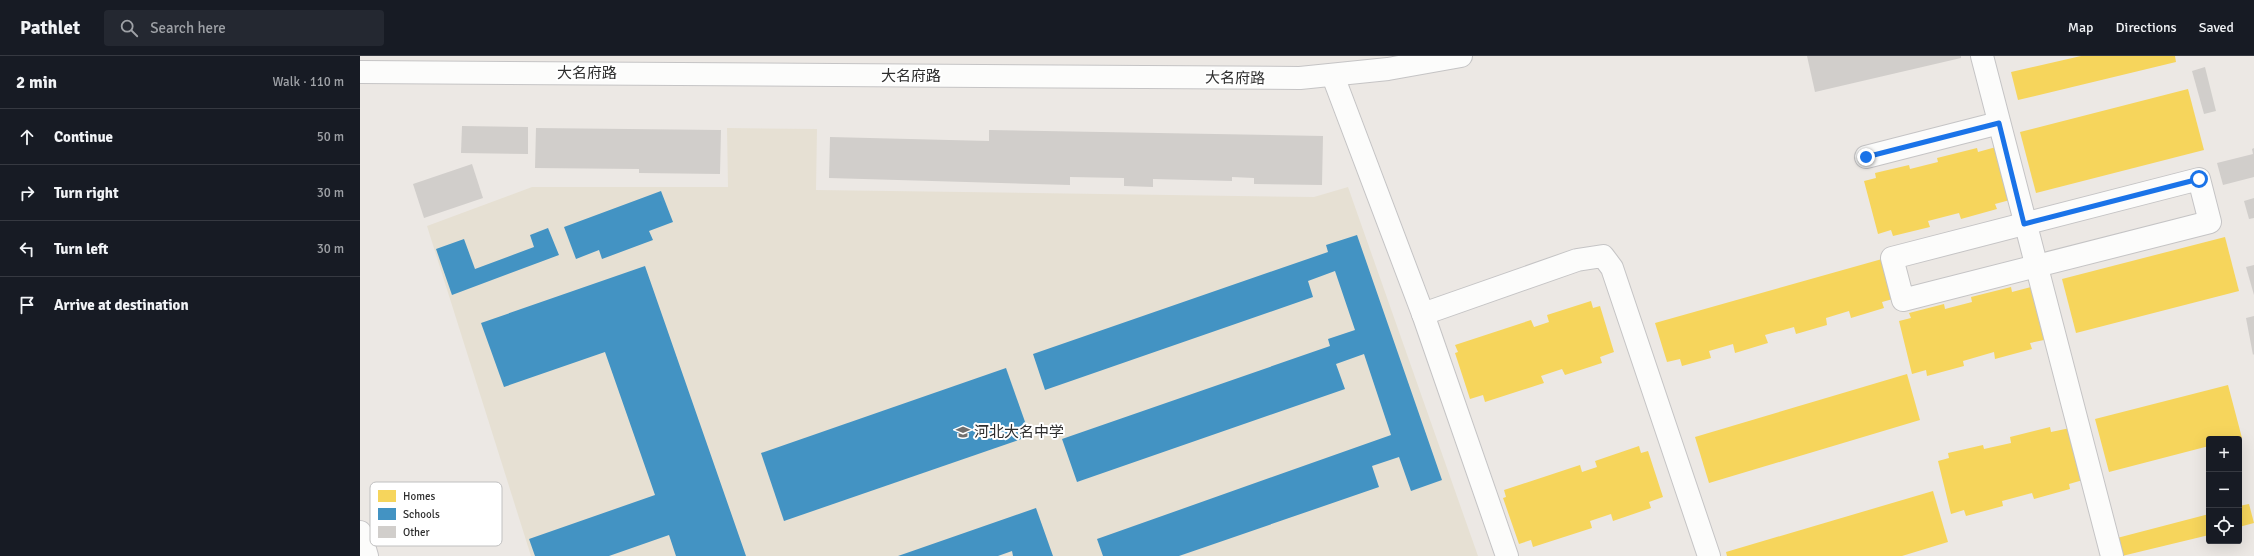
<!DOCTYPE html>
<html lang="en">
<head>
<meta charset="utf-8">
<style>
  :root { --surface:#171b24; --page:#242831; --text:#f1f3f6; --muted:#9ea1a6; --line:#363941 }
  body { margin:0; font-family:Signika,"Noto Sans SC",sans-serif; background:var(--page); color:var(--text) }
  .controls { position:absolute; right:12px; bottom:12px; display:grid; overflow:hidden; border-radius:4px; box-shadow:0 4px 16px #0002 }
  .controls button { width:36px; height:36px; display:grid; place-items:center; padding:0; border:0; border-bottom:1px solid var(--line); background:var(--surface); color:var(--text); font:20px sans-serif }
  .stop { position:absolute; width:12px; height:12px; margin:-9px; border:3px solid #1a73e8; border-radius:50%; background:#fff }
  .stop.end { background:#1a73e8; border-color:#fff; box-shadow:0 1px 4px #0008 }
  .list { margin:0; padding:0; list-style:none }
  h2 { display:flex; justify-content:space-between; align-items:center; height:52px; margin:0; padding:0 16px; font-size:17px }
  h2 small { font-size:13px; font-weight:400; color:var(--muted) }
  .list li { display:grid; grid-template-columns:26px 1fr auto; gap:12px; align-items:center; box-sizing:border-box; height:56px; padding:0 16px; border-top:1px solid var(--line) }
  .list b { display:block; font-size:15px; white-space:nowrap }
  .list em { font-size:13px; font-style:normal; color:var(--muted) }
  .icon { flex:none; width:22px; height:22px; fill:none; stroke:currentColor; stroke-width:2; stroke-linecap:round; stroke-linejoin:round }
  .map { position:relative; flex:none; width:1894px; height:500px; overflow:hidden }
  header { display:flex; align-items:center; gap:24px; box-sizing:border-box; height:56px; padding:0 20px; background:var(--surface); border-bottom:1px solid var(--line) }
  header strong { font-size:19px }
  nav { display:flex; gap:22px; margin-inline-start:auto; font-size:14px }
  .search { width:280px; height:36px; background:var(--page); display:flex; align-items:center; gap:10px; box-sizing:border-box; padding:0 14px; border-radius:4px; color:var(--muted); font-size:15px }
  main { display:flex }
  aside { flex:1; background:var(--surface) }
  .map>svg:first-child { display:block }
</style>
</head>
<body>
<header>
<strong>Pathlet</strong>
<div class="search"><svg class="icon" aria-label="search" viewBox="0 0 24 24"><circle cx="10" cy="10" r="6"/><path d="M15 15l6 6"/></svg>Search here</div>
<nav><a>Map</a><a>Directions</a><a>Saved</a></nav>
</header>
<main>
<aside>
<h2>2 min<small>Walk · 110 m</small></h2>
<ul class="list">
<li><svg class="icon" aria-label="ahead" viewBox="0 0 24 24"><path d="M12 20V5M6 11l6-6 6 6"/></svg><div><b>Continue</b></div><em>50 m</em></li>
<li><svg class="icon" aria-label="right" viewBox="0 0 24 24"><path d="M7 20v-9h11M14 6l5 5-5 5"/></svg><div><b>Turn right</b></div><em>30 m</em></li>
<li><svg class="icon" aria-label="left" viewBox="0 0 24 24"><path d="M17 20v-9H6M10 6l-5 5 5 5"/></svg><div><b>Turn left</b></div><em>30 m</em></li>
<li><svg class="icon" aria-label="arrive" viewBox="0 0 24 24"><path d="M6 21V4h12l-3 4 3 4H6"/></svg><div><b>Arrive at destination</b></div></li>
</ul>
</aside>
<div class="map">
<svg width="1894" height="500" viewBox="0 0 1894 500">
  <rect width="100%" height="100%" fill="#ece8e4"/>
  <!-- education -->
  <path fill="#e6e0d3" d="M367 72 457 73 456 134 954 141 988 131 1118 500H171L67 170 172 131H368Z"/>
  <!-- homes -->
  <g fill="#f6d55c">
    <path d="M1721 0H1815L1816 6 1658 44 1651 16Z"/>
    <path d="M1828 33 1844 94 1676 137 1660 76Z"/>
    <path d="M1636 91 1650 144 1635 148 1637 153 1601 163 1599 157 1568 165 1570 171 1533 180 1531 174 1518 178 1504 125 1516 122 1515 117 1549 109 1550 113 1578 106 1577 102 1617 92 1618 96Z"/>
    <path d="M1865 181 1879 235 1716 277 1702 223Z"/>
    <path d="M1522 203 1533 243 1522 246 1524 252 1491 262 1489 255 1466 262 1467 269 1436 278 1434 271 1405 279 1408 287 1375 297 1373 288 1349 295 1351 302 1322 310 1320 303 1307 306 1295 267Z"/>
    <path d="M1651 231 1652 236 1671 231 1684 284 1670 287 1672 293 1635 303 1634 296 1603 305 1604 310 1567 320 1566 314 1552 318 1539 265 1551 262 1549 257 1584 248 1585 253 1612 246 1611 241Z"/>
    <path d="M1231 245 1233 252 1240 250 1254 296 1240 301 1242 307 1205 319 1202 313 1181 320 1184 327 1125 346 1123 339 1110 343 1095 297 1098 296 1095 289 1171 264 1174 271 1189 266 1187 259Z"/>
    <path d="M1547 318 1560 364 1349 427 1335 381Z"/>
    <path d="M1868 329 1882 382 1849 383V390L1749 416 1735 363Z"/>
    <path d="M1690 371 1691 376 1710 372 1723 424 1709 428 1710 433 1674 443 1672 437 1642 445 1643 450 1606 460 1604 454 1591 458 1578 405 1589 402 1588 397 1623 389 1624 393 1651 387 1650 381Z"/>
    <path d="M1279 390 1281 397 1288 395 1303 441 1289 446 1291 452 1253 465 1251 458 1230 465 1232 472 1173 491 1171 484 1159 488 1143 442 1146 441 1144 434 1220 409 1222 416 1237 411 1235 405Z"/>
    <path d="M1573 435 1588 486 1542 500H1367L1366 496Z"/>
    <path d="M1889 448 1894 467 1879 471V450Z"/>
    <path d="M1849 458V479L1762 500 1757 482Z"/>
  </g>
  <!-- schools -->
  <g fill="#4393c3">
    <path d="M301 135 313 166 289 175 293 184 242 203 239 194 216 203 204 171Z"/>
    <path d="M188 172 199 199 92 239 76 193 104 183 115 213 174 191 170 179Z"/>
    <path d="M997 179 1082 424 1051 435 1039 401 1012 410 1019 431 819 500H743L737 483 1031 379 1004 298 976 308 985 333 717 426 702 383 970 290 968 283 995 274 975 215 948 225 953 241 685 334 673 298 968 196 966 189Z"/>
    <path d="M285 210 386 500H316L309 479 249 500H175L169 483 295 439 245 296 144 331 121 267Z"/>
    <path d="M646 312 670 380 424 465 401 397Z"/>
    <path d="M676 452 693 500H653L652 495 638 500H538Z"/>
  </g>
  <!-- building -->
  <g fill="#d1cecb">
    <path d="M1447 0H1601V2L1455 36Z"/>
    <path d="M1845 11 1856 55 1844 58 1832 15Z"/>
    <path d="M102 70 168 71V98L101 97Z"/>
    <path d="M176 72 361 74 360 118 279 117V113L175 112Z"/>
    <path d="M629 74 963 80 962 129 894 128V122L872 121V125L793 123V131L764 130V122L710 121V129L469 122 470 81 629 85Z"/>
    <path d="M1894 92V121L1863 129 1857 107 1893 98 1892 93Z"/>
    <path d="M112 108 123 142 64 162 53 128Z"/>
    <path d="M1894 142V162L1889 163 1884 145Z"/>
    <path d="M1894 209V239L1886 211Z"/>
    <path d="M1894 260V298L1893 299 1886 262Z"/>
  </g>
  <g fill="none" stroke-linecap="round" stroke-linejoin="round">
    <defs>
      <g id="minor">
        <path d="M1622 0 1752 500"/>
        <path d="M0 16 940 22 1028 13 1101 0"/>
        <path d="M973 20 1063 258 1147 500"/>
        <path d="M1506 101 1639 67"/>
        <path d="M1839 123 1850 166 1543 244 1532 202Z"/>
        <path d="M1063 258 1217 204 1243 200 1252 212 1349 500"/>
        <path d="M0 476 7 500"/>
      </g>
    </defs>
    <!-- minor casing -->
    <use href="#minor" stroke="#c5c4c5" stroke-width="24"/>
    <!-- minor -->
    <use href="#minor" stroke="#fcfcfb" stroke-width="22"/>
  </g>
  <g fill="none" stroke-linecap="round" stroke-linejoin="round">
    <!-- route -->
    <path stroke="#1a73e8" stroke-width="5" d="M1506 101 1639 67 1664 168 1839 123"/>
  </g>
  <!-- icons -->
  <defs>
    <symbol id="school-bare" viewBox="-9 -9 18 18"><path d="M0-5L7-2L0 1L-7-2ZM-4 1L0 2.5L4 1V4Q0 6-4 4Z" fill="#706f6e" stroke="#fff" stroke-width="2.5" paint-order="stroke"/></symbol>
  </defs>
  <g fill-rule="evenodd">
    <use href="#school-bare" x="593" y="366" width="20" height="20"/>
  </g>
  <g text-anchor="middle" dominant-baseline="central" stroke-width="4" stroke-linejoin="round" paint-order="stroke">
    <!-- street labels -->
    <g font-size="15" fill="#2e2e2e" stroke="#fff">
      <text x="227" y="17">大名府路</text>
      <text x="551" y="20">大名府路</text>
      <text transform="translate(875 22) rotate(1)">大名府路</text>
    </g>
    <!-- poi labels -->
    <g font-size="15" fill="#2e2e2e" stroke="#fff" text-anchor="start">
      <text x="614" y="376">河北大名中学</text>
    </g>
  </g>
  <!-- legend -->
  <rect x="10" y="426" width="132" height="64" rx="6" fill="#fff" stroke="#c0c0c0" stroke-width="1"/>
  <rect x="18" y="434" width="18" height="12" fill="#f6d55c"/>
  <rect x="18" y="452" width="18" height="12" fill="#4393c3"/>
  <rect x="18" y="470" width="18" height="12" fill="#d1cecb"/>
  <g font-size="11" fill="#2e2e2e">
    <text x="43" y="444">Homes</text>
    <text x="43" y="462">Schools</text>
    <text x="43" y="480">Other</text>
  </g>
</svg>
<div class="controls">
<button>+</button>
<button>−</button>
<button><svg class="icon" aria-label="locate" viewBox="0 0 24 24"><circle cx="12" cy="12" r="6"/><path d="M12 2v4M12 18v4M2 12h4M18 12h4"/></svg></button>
</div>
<div class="stop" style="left:1839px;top:123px"></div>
<div class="stop end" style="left:1506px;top:101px"></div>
</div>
</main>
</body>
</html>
